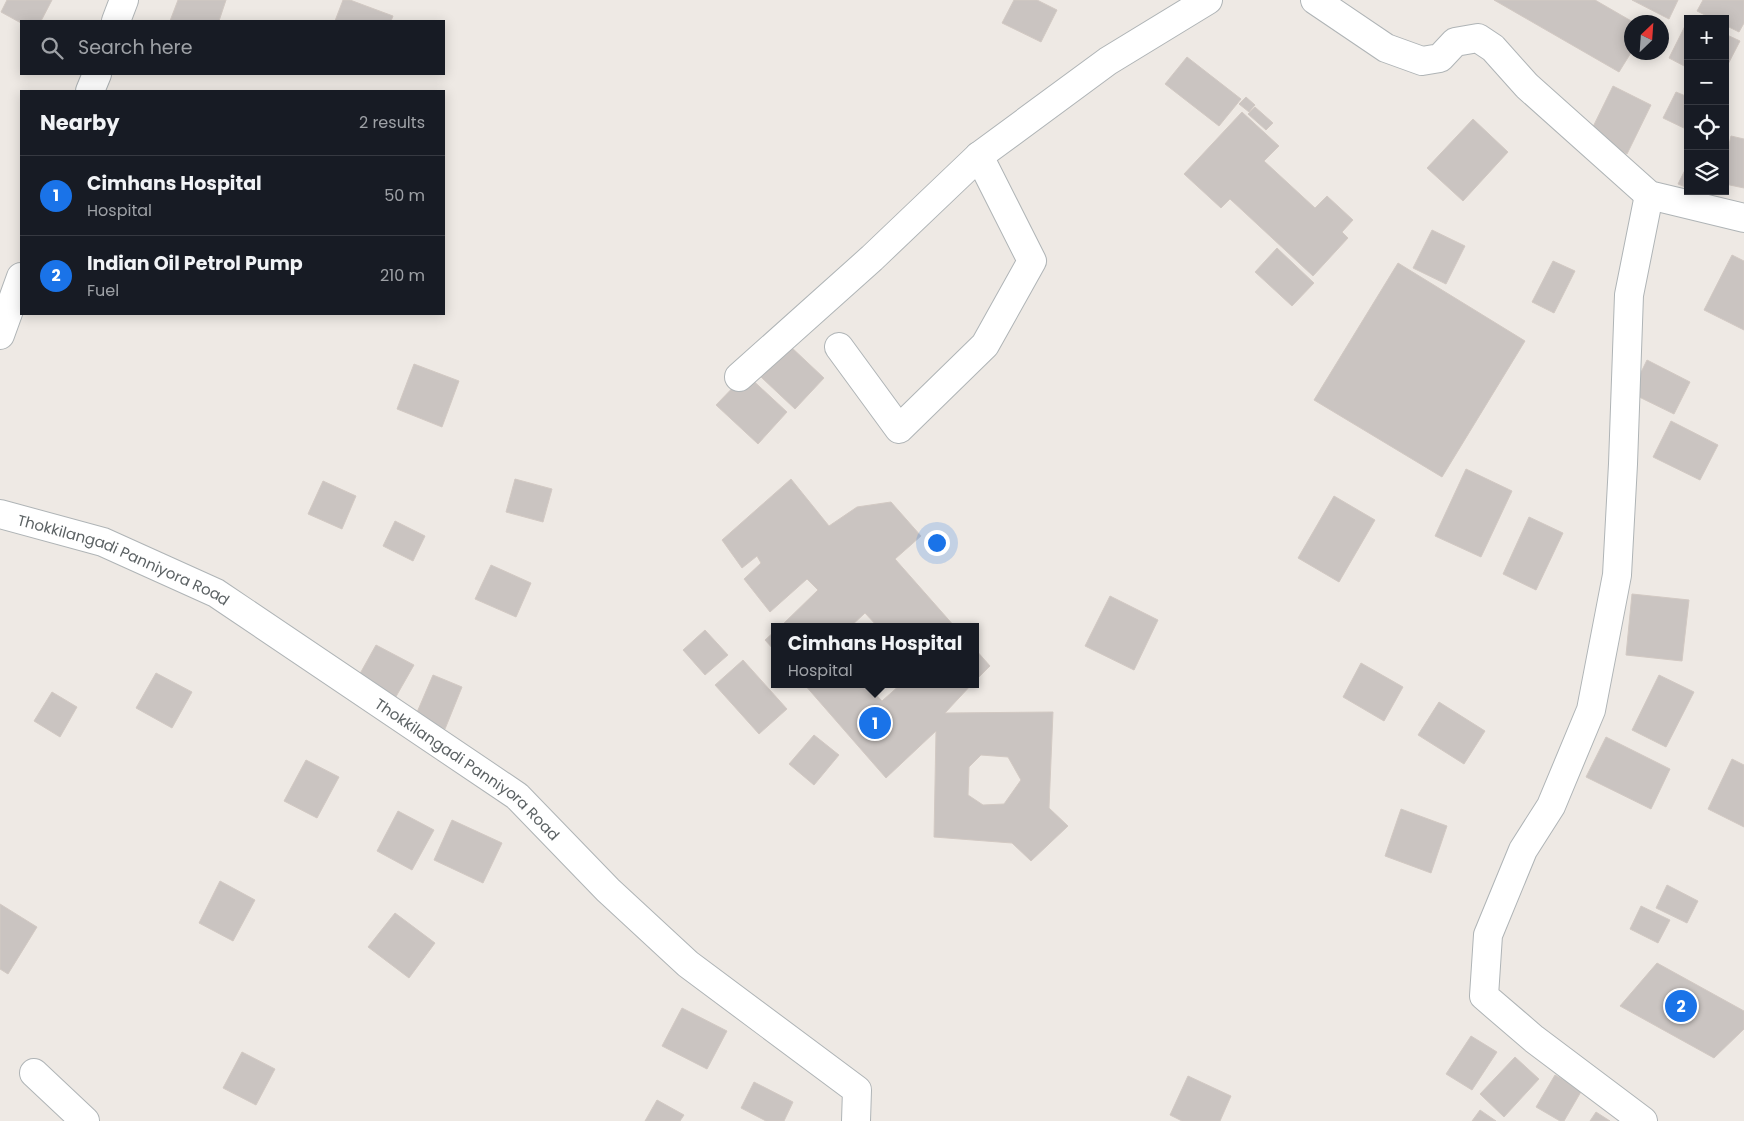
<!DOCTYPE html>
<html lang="en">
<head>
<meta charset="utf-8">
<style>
  :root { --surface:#171b24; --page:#20242c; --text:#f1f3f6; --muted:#9ea1a6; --line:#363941; --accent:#1a73e8 }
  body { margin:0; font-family:Poppins,sans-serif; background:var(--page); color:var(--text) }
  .controls { position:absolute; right:15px; top:15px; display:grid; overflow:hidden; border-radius:0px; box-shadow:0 2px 12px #0003 }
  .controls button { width:45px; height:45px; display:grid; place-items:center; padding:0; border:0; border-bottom:1px solid var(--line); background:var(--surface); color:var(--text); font:25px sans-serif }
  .compass { position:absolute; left:1624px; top:15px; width:45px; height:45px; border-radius:50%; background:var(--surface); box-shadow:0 2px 12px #0003; rotate:25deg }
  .you { position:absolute; left:936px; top:542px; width:18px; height:18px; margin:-12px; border:4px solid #fff; border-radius:50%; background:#1a73e8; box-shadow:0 0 0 8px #1a73e833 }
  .badge { display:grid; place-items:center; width:32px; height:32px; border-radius:50%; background:var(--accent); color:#fff; font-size:16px; font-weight:700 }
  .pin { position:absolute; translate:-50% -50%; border:2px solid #fff; box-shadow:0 1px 5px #0006 }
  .popup { position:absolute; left:771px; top:623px; width:208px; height:65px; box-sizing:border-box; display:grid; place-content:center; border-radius:0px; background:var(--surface); filter:drop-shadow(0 1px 4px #0005); font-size:16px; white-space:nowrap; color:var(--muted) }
  .popup b { font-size:19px; color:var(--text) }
  .popup::after { content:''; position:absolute; left:50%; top:100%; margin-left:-10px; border:10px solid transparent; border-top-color:var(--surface) }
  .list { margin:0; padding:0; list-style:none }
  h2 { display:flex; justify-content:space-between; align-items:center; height:65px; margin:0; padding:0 20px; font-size:21px }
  h2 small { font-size:16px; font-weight:400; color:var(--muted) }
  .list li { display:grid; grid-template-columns:32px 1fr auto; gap:15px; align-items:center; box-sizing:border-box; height:80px; padding:0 20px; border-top:1px solid var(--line) }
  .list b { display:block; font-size:19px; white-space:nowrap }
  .list p { margin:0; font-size:16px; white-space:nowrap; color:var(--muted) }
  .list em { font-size:16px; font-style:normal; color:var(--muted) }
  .icon { flex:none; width:28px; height:28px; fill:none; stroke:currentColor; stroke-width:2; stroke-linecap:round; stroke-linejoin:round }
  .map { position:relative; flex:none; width:1744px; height:1121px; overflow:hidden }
  .search { position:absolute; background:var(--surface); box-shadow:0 2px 12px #0003; left:20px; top:20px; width:425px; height:55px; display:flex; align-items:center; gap:12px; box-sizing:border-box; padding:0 18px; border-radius:0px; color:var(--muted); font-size:19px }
  .panel { position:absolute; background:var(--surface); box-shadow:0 2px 12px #0003; left:20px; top:90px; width:425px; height:225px; border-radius:0px }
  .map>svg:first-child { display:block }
</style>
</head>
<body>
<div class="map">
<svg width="1744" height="1121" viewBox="0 0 1744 1121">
  <rect width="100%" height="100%" fill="#eee9e4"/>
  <!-- building -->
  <g fill="#cac4c1" stroke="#d2c9c3" fill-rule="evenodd">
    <path d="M7 0H52L41 21H21V23L1 12Z"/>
    <path d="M178 0H226L219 21H170Z"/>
    <path d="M343 0H350L393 16 391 21H335Z"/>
    <path d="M1014 0H1037L1057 10 1041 42 1002 23Z"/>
    <path d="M1494 0H1595L1633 22H1632V51L1619 72Z"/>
    <path d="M1632 0H1678L1669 19Z"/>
    <path d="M1703 0H1744V23L1739 32 1725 25V19H1713L1697 11Z"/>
    <path d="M1688 20V68L1669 58Z"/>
    <path d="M1725 34 1740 41 1725 70Z"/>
    <path d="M1187 57 1241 99 1219 126 1165 84Z"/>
    <path d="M1613 86 1651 105 1627 154 1589 135Z"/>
    <path d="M1676 92 1688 97V130L1663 118Z"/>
    <path d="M1246 97 1255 105 1249 112 1239 104Z"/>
    <path d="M1255 107 1273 123 1266 130 1248 114Z"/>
    <path d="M1242 112 1279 146 1264 161 1315 208 1327 196 1353 220 1342 232 1348 238 1313 276 1230 199 1221 208 1184 174Z"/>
    <path d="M1473 119 1508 152 1463 201 1427 168Z"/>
    <path d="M1731 136 1744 139V188L1725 184V162Z"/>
    <path d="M1688 164V188L1678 184Z"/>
    <path d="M1432 230 1465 246 1446 284 1413 268Z"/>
    <path d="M1277 248 1314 283 1292 306 1255 272Z"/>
    <path d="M1732 255 1744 261V330L1704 310Z"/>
    <path d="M1553 261 1575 271 1554 313 1532 302Z"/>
    <path d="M1398 263 1525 341 1442 477 1314 400Z"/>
    <path d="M790 346 824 378 795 409 761 377Z"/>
    <path d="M1647 360 1690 382 1674 414 1631 393Z"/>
    <path d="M414 364 459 381 442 427 397 409Z"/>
    <path d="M746 374 787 412 758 444 716 405Z"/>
    <path d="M1671 421 1718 445 1700 480 1653 457Z"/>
    <path d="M1466 469 1512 491 1481 557 1435 536Z"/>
    <path d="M515 479 552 489 543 522 506 512Z"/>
    <path d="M791 479 829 526 857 507 891 502 921 536 895 559 955 627H878L865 613 850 627H780L818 590 807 579 770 612 744 579 761 563 757 556 742 568 722 540Z"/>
    <path d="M323 481 356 496 342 529 308 514Z"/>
    <path d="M1334 496 1375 520 1339 582 1298 558Z"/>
    <path d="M1529 517 1563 533 1536 590 1503 574Z"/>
    <path d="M395 521 425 536 413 561 383 546Z"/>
    <path d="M491 565 531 583 516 617 475 599Z"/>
    <path d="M1632 594 1689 600 1682 661 1626 655Z"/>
    <path d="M1110 596 1158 620 1134 670 1085 646Z"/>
    <path d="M705 630 728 655 705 675 683 650Z"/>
    <path d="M775 631V651L765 640Z"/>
    <path d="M376 645 414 665 394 700 357 679Z"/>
    <path d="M975 649 990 666 975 681Z"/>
    <path d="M743 660 787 709 759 734 715 685Z"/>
    <path d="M1361 663 1403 687 1384 721 1343 697Z"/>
    <path d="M156 673 192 692 172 728 136 708Z"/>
    <path d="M433 675 462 687 445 729 415 717Z"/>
    <path d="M1659 675 1694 692 1666 747 1632 730Z"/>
    <path d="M804 684H866L882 701 901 684H972L945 713 1053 712 1049 808 1068 826 1031 861 1012 843 934 837 936 731 886 778ZM981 755 1008 757 1021 780 1004 804 983 805 968 795 969 767Z"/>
    <path d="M52 692 77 707 60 737 34 721Z"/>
    <path d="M1439 702 1485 731 1464 764 1418 735Z"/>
    <path d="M814 735 839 755 814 785 789 764Z"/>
    <path d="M1606 737 1670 769 1651 809 1586 777Z"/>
    <path d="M1732 759 1744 765V827L1708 809Z"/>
    <path d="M306 760 339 777 317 818 284 801Z"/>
    <path d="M1401 809 1447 826 1431 873 1385 856Z"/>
    <path d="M398 811 434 830 412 870 377 851Z"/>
    <path d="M452 820 502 843 483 883 434 860Z"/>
    <path d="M220 881 255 900 233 941 199 923Z"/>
    <path d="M1667 885 1698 901 1687 923 1656 908Z"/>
    <path d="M0 904 37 927 8 974 0 969Z"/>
    <path d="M1641 906 1670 920 1658 943 1630 929Z"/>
    <path d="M395 913 435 943 409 978 368 947Z"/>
    <path d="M1657 963 1744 1011V1029L1714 1058 1620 1006Z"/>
    <path d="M682 1008 727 1031 707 1069 662 1046Z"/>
    <path d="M1471 1036 1497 1052 1472 1090 1446 1074Z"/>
    <path d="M242 1052 275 1069 256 1105 223 1088Z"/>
    <path d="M1515 1057 1539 1079 1504 1117 1480 1094Z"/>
    <path d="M1555 1075 1582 1090 1564 1121H1560L1536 1107Z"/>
    <path d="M1188 1076 1231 1096 1220 1121H1182L1170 1115Z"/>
    <path d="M754 1082 793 1102 784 1121H766L741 1108Z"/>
    <path d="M657 1100 684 1115 680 1121H645Z"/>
    <path d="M1480 1110 1496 1121H1472Z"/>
    <path d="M1596 1112 1610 1121H1590Z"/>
  </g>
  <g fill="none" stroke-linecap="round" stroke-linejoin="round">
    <defs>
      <g id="minor">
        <path d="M1315 0 1386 48 1422 61 1440 58 1455 42 1478 38 1493 48 1527 86 1649 195 1744 218"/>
        <path d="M116 21 124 0"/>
        <path d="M90 91 97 74"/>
        <path d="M0 335 21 277"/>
        <path d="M839 347 899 429 985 345 1032 261 979 156"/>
        <path d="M739 377 872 258 979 156 1108 61 1208 0"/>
        <path id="s1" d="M0 514 103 542 216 593 517 796 608 890 688 964 857 1090 856 1121"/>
        <path d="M34 1073 85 1121"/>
        <path d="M1643 1121 1534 1039 1484 996 1488 935 1523 850 1551 806 1591 710 1617 575 1623 464 1629 295 1649 195"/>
      </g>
    </defs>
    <!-- minor casing -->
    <use href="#minor" stroke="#afb4b6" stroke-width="30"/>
    <!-- minor -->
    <use href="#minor" stroke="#fff" stroke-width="28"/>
  </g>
  <g text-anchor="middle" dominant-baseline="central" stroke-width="5" stroke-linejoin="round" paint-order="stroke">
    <!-- street labels -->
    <g font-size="15" fill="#5c6264" stroke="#fff">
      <text stroke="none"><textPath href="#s1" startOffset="132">Thokkilangadi Panniyora Road</textPath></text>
      <text stroke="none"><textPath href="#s1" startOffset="538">Thokkilangadi Panniyora Road</textPath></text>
    </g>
  </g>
</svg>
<div class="controls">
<button>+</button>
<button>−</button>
<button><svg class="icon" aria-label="locate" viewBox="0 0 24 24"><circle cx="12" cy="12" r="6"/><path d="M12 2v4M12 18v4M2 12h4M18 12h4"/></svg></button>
<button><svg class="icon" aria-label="layers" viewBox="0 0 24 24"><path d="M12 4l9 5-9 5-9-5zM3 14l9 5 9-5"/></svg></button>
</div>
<svg class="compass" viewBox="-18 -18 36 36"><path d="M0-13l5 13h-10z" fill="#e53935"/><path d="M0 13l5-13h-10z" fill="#9ea1a6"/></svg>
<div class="you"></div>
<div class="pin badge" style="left:875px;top:723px">1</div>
<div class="popup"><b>Cimhans Hospital</b>Hospital</div>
<div class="pin badge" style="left:1681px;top:1006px">2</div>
<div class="search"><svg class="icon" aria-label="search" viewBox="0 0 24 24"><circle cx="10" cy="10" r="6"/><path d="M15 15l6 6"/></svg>Search here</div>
<section class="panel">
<h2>Nearby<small>2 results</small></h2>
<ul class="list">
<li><span class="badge">1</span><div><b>Cimhans Hospital</b><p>Hospital</p></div><em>50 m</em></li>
<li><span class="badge">2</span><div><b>Indian Oil Petrol Pump</b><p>Fuel</p></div><em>210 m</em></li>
</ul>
</section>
</div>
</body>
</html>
